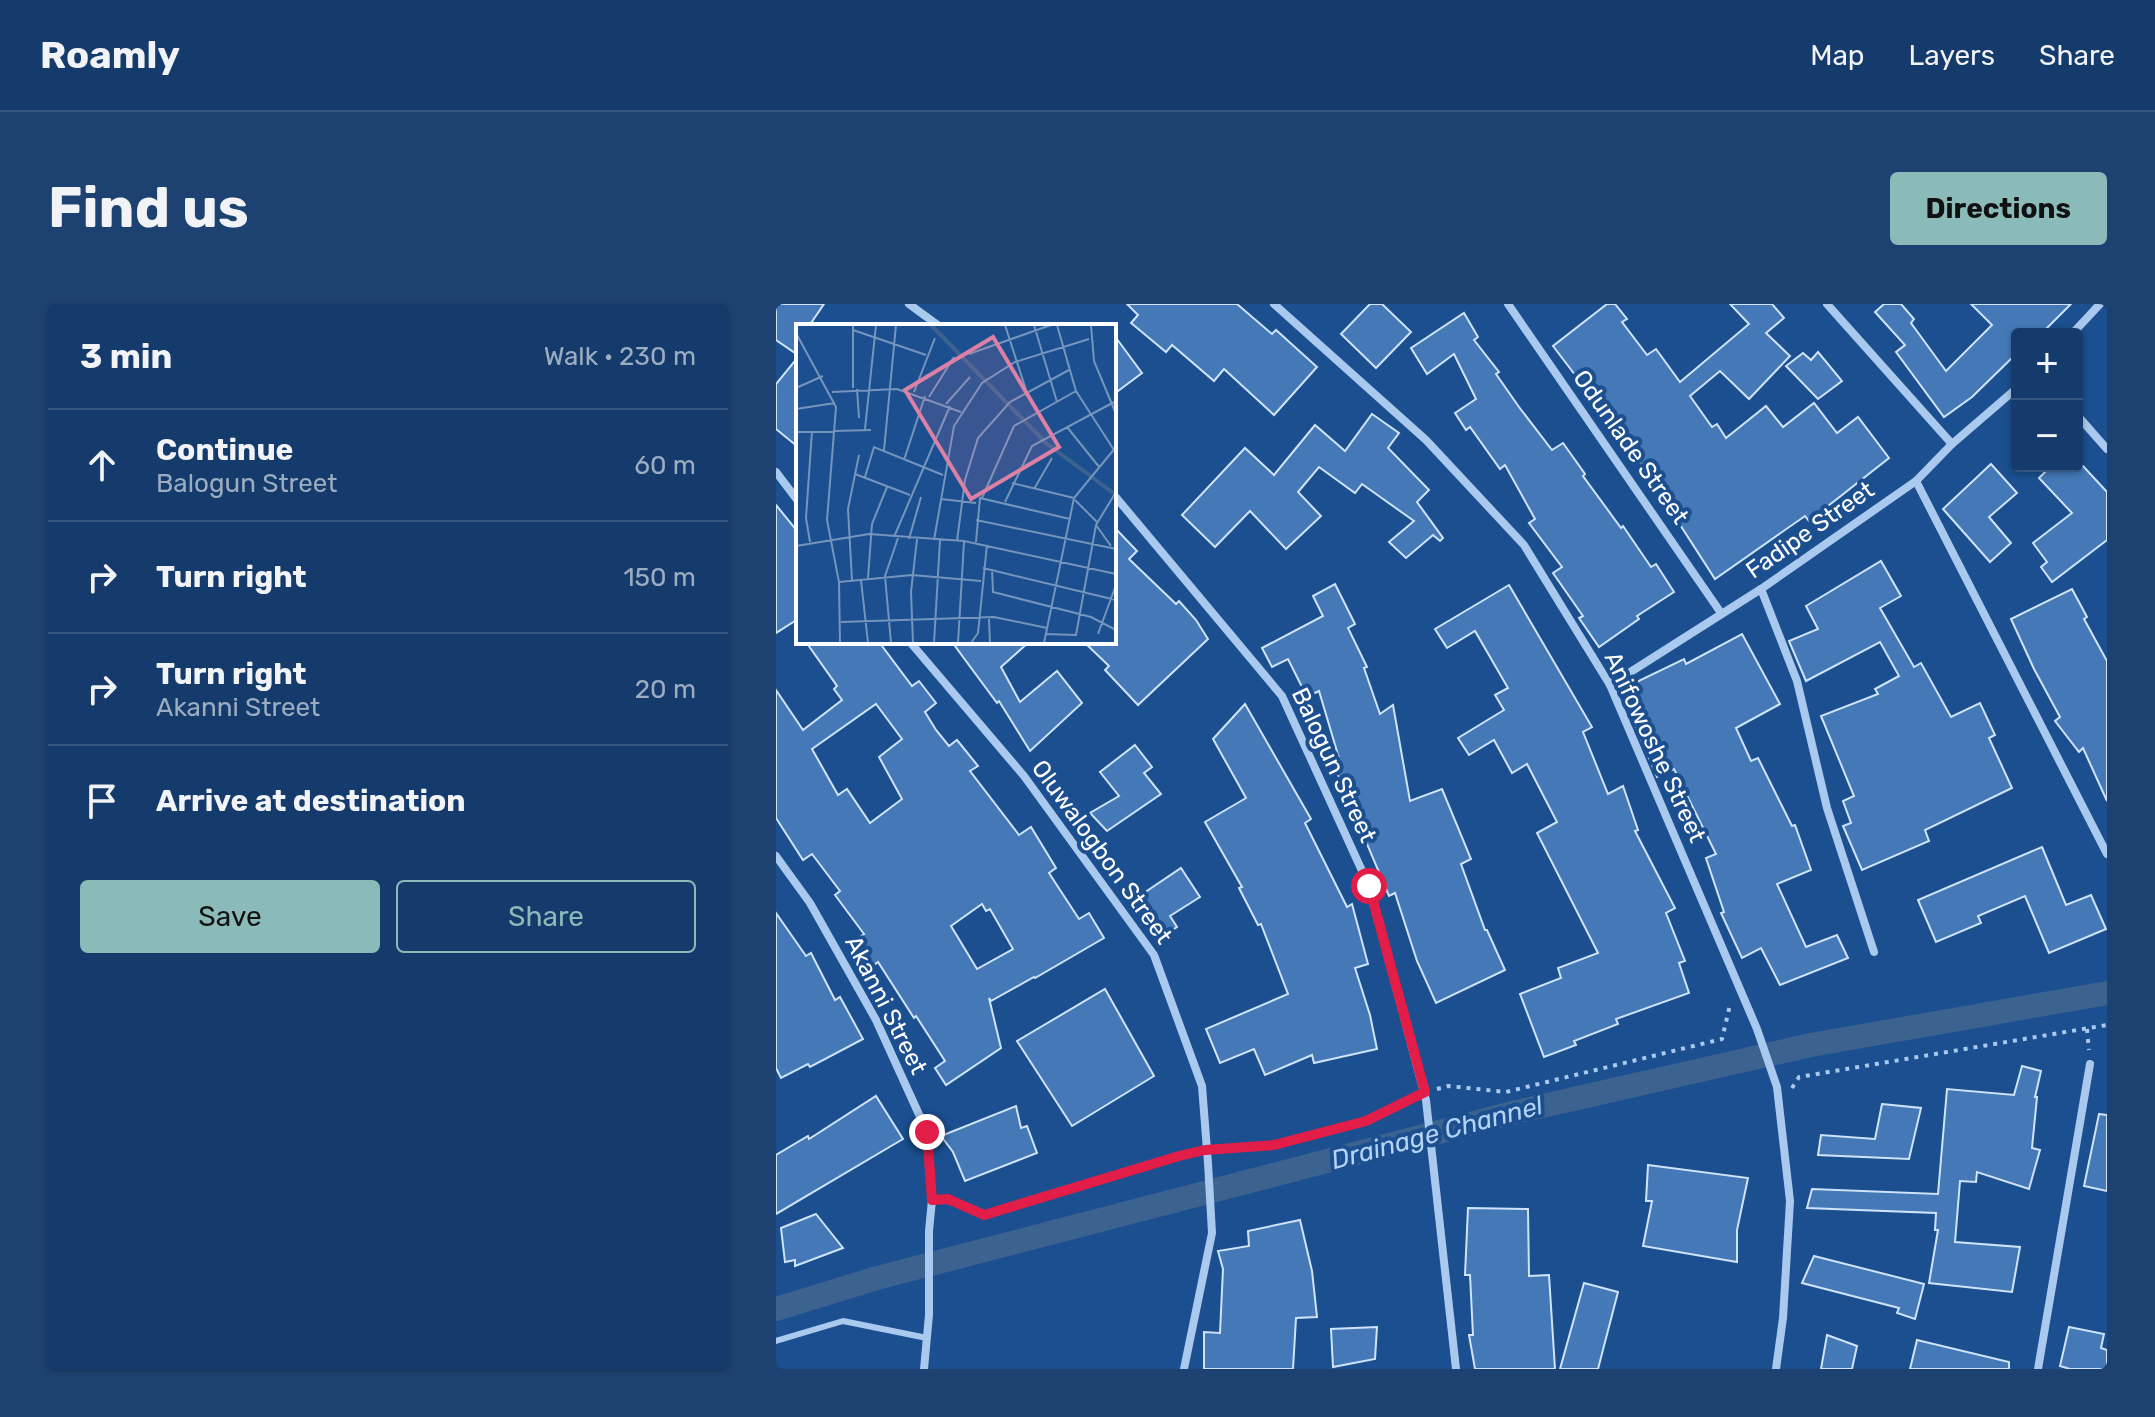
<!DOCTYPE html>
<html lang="en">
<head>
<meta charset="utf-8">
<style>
  :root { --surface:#143b6b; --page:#1d4271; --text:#f1f3f6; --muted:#9dadc1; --line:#33557e; --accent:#8bbbb9 }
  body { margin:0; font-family:Rubik,sans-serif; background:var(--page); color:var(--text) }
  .controls { position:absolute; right:24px; top:24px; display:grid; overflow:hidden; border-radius:8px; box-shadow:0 2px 6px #0004 }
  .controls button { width:72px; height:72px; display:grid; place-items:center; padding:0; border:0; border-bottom:2px solid var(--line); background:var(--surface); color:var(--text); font:40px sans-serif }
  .stop { position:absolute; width:24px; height:24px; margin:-18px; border:6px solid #e11d48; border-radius:50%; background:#fff }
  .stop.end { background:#e11d48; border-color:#fff; box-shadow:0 2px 8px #0008 }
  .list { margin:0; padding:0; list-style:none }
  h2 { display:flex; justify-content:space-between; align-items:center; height:104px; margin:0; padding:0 32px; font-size:34px }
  h2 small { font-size:26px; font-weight:400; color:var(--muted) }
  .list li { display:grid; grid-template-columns:52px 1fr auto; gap:24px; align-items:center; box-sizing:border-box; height:112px; padding:0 32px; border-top:2px solid var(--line) }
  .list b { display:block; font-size:30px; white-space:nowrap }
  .list p { margin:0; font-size:26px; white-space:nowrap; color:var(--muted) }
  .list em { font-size:26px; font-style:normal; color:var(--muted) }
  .actions { display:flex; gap:16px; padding:24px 32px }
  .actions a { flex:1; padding:18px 0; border:2px solid var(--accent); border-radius:8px; text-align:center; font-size:28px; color:var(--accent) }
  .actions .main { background:var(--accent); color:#111 }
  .icon { flex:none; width:44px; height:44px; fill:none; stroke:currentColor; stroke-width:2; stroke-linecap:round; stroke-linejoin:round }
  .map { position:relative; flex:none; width:1331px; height:1065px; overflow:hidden; border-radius:8px }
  header { display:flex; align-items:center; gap:48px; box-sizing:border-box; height:112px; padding:0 40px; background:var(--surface); border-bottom:2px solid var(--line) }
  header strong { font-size:38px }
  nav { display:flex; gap:44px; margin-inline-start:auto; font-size:28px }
  .intro { display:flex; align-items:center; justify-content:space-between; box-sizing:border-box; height:192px; padding:0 48px }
  h1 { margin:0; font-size:56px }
  .button { padding:20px 36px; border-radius:8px; background:var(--accent); color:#111; font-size:28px; font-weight:700 }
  main { display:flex; gap:48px; padding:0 48px }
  aside { flex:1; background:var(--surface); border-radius:8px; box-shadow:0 2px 6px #0004 }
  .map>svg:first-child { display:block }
</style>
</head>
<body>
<header>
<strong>Roamly</strong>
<nav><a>Map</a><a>Layers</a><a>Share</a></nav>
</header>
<div class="intro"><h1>Find us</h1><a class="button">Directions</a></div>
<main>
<aside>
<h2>3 min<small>Walk · 230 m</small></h2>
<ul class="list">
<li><svg class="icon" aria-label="ahead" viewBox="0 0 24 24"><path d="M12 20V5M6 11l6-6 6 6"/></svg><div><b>Continue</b><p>Balogun Street</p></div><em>60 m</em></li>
<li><svg class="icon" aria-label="right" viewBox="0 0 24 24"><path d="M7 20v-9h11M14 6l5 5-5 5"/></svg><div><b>Turn right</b></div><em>150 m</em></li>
<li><svg class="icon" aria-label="right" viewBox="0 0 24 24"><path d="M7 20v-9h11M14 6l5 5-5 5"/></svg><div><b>Turn right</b><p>Akanni Street</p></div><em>20 m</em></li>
<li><svg class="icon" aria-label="arrive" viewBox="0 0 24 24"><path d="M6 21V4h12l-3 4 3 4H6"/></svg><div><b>Arrive at destination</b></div></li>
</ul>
<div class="actions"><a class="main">Save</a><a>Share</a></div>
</aside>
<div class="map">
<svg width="1331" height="1065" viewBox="0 0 1331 1065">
  <rect width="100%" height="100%" fill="#1b4f8f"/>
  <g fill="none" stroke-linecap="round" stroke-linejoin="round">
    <!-- canal -->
    <path stroke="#3c6290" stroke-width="24" d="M0 1005 101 974 736 809 1035 741 1331 689"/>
  </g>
  <!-- building -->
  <g fill="#4478b7" stroke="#cfe3fa" stroke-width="2" fill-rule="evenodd">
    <path d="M0 0H48L33 22H22V51L0 36Z"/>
    <path d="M351 0H461L496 30 500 26 541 63 498 111 448 65 438 77 396 41 390 48 355 19 362 11Z"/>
    <path d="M594 0H606L635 28 600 64 565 30Z"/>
    <path d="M831 0H839L851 15 846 18 871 51 880 45 904 78 973 20 954 0H996L1008 14 990 29 1014 52 973 95 944 67 914 92 936 123 941 120 950 134 990 102 1007 123 1038 99 1061 129 1082 113 1113 154 1033 217 1029 212 939 275 861 154 807 79 806 80 777 42Z"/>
    <path d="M1108 0H1125L1138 15 1135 19 1170 67 1216 21 1195 0H1295L1265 30H1241V49L1196 93 1168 113 1120 48 1129 41 1099 8Z"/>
    <path d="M688 9 702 33 698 36 723 68 720 70 743 103 776 146 787 139 809 170 807 172 845 224 847 222 875 263 880 260 898 288 861 312 863 315 823 343 803 314 807 312 777 269 786 263 753 219 759 215 729 161 724 165 694 123 690 126 679 109 700 95 678 50 651 70 635 44Z"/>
    <path d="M338 31 366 69 338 90Z"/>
    <path d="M1042 48 1066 77 1042 95 1010 62 1027 49 1035 56Z"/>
    <path d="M22 53V143L0 125V80Z"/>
    <path d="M596 110 623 129 612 144 653 186 641 198 667 234 664 237 657 231 630 254 613 238 638 217 586 180 579 189 543 163 522 188 545 212 510 245 474 207 439 243 406 211 469 144 498 171 539 121 569 147Z"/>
    <path d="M1215 160 1241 189 1213 213 1235 239 1214 258 1167 205Z"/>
    <path d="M1275 162H1307L1331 188V236L1276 278 1265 263 1271 258 1257 239 1296 209 1263 174Z"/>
    <path d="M0 201 22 228V315L0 329Z"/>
    <path d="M338 223 361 247 353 255 400 300 403 297 420 316 432 335 362 401 329 366 333 362 308 338H338Z"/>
    <path d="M1105 257 1125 292 1104 304 1138 363 1145 359 1175 413 1204 399 1219 431 1213 434 1236 484 1149 526 1153 537 1086 566 1067 522 1075 519 1067 497 1078 492 1045 412 1102 390 1099 385 1123 372 1104 338 1030 377 1013 337 1042 325 1030 302Z"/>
    <path d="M559 280 579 320 572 324 591 363 588 364 604 410 617 401 634 497 666 485 695 555 685 560 709 626H711L729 666 660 699 641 657 619 589 613 592 558 462 565 461 543 387 531 393 512 355 496 363 486 344 547 312 537 292Z"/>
    <path d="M733 281 816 423 807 428 832 490 847 482 862 526 859 527 899 604 890 609 909 657 903 659 913 689 840 715 842 720 798 737 800 741 768 753 744 690 785 674 782 664 822 649 761 529 781 518 751 460 736 469 718 436 693 451 682 434 728 406 719 391 732 384 699 327 671 344 659 325Z"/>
    <path d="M1296 285 1311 313 1308 315 1331 357V497L1307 444 1303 448 1279 417 1284 413 1258 365 1235 315Z"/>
    <path d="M966 330 1004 400 960 424 975 457 982 454 1016 522 1019 521 1035 566 1001 580 1030 643 1061 631 1072 654 1004 681 985 644 966 654 945 609 948 608 930 554 940 550 898 465 881 473 844 386 908 355 910 360Z"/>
    <path d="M30 338H103L136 382 143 377 160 399 149 408 160 426 173 442 181 436 202 462 194 467 243 531 255 523 280 564 273 569 303 615 313 609 328 634 259 674 258 673 215 697 213 694 225 744 170 781 159 764 169 757 140 712 138 714 102 658 94 664 76 639 88 630 59 591 64 587 36 550 27 556 0 514V386L27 426 66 396 58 385 61 382ZM100 400 126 435 103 453 126 495 94 519 71 485 62 491 36 445ZM206 600 210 607 214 605 237 645 201 665 175 622Z"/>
    <path d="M176 338H253L225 363 244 398 281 367 306 399 254 447 223 397 221 399Z"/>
    <path d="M469 400 535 515 529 519 571 603 576 600 592 660 579 664 594 711 601 745 538 759 536 751 489 771 478 745 444 759 430 725 512 690 485 620 482 621 463 584 466 583 429 518 470 494 437 435Z"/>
    <path d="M359 441 376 463 368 469 385 490 331 527 314 509 343 492 324 468Z"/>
    <path d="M1266 543 1290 601 1315 591 1330 625 1273 649 1249 592 1202 612 1205 619 1160 638 1142 596Z"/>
    <path d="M405 564 424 593 394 612 401 623 384 634 359 595Z"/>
    <path d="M0 609 30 652 35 649 59 696 64 693 87 735 34 763 32 760 5 774 0 764Z"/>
    <path d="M329 685 378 772 296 822 241 737Z"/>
    <path d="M1246 762 1265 767 1259 793H1261L1256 844 1264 846 1253 885 1201 868 1200 878 1184 877 1179 938 1244 943 1236 988 1153 979 1162 926H1159L1160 909 1031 904 1036 885 1162 890 1171 785 1238 791Z"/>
    <path d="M100 792 127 835 0 910V851L32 832 33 835Z"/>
    <path d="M1106 800 1145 804 1133 855 1042 851 1045 831 1099 835Z"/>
    <path d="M240 802 245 824 251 822 261 849 189 877 177 848 165 832Z"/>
    <path d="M1323 810 1331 811V887L1308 882Z"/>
    <path d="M872 861 972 874 961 926V958L867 942 876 897H870Z"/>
    <path d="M692 904 752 905 753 972 773 971 779 1065H699L693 1031H697L694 971H689Z"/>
    <path d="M40 910 67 944 19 962V956L9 958 5 924Z"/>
    <path d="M524 916 536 967 541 1013 520 1014 517 1065H428V1028L444 1029 447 965 442 947 473 942 472 927Z"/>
    <path d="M1038 952 1148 980 1139 1015 1121 1009 1123 1004 1026 979Z"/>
    <path d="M808 979 842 988 822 1065H784Z"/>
    <path d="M601 1023 599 1055 557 1063 555 1025Z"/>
    <path d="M1293 1023 1328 1030 1325 1044 1331 1046V1065H1294L1284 1062Z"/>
    <path d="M1051 1031 1081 1042 1076 1065H1045Z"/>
    <path d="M1141 1036 1233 1058V1065H1134Z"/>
  </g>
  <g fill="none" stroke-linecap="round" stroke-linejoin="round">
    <!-- path -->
    <g stroke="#a9c9ee" stroke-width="4" stroke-dasharray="4 6" stroke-linecap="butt">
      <path d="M1311 725 1313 746"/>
      <path d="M1016 784 1023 773 1331 721"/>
      <path d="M661 785 672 782 730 788 946 735 954 701"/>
      <path d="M443 846 498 841 590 817 634 795"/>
      <path d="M168 895 208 911 419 848"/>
    </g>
    <!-- service -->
    <path stroke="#a9c9ee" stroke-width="6" d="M0 1037 67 1017 151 1034"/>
    <!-- minor -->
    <g stroke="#a9c9ee" stroke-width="8">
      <path d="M133 0 163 22"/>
      <path d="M498 0 650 136 748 241 834 381 981 725 1001 783 1014 897 1007 1014 1000 1065"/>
      <path d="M732 0 945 309"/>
      <path d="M1051 0 1176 140"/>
      <path d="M1296 30 1324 0"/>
      <path d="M1301 111 1331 145"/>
      <path d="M0 168 22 197"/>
      <path d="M1140 177 1331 550"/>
      <path d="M338 191 506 392 593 582 650 796 680 1065"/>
      <path d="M985 285 1021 377 1051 504 1098 648"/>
      <path d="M134 338 248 472 378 651 426 782 432 859 436 929 408 1065"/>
      <path d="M834 381 985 285 1140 177 1176 140 1241 84"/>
      <path d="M0 552 34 599 100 716 151 828 156 896 153 927V1011L148 1065"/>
      <path d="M1262 1065 1314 760"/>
    </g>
  </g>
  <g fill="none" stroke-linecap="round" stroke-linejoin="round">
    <!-- route -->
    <path stroke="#e11d48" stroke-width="10" d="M151 828 156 896 172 895 208 911 403 852 429 846 498 841 590 817 649 788 593 582"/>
  </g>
  <g text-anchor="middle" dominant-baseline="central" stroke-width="8" stroke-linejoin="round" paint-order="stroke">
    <!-- street labels -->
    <g font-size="24" fill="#fff" stroke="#1b4f8f">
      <text transform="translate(855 143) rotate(55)">Odunlade Street</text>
      <text transform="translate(1034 226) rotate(-35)">Fadipe Street</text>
      <text transform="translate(879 443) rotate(65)">Anifowoshe Street</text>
      <text transform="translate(558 461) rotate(65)">Balogun Street</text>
      <text transform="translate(326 548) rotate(54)">Oluwalogbon Street</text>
      <text transform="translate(110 701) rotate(63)">Akanni Street</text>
    </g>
    <!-- water labels -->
    <g font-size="26" font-style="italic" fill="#b5d3f5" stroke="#1b4f8f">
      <text transform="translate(661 829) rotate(-15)">Drainage Channel</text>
    </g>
  </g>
  <!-- overview -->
  <g transform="translate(20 20)">
    <rect width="320" height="320" fill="#1b4f8f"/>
    <path fill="none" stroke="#3c6290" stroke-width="4" d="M135 1 250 119 320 171"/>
    <path fill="none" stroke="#7695bc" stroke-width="2" d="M57 1V64M209 1 230 66M238 1 261 78M261 1 280 67 318 126M295 1 298 37 320 90M57 6 130 31M0 9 40 83 31 196 43 258 44 319M173 30 255 1M0 64 27 52M61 65 63 94M36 68 101 65 165 88M118 68 139 14M133 73 158 33M150 80 174 53M0 85 39 79M271 103 304 144M69 105 80 1M0 108 75 106M88 126 100 1M108 136 129 72M59 150 114 171M69 153 78 123 147 151M216 159 278 174M238 165 256 134M186 174 218 102 280 67M145 175 180 179M279 176 302 199M209 178 236 122 320 77M180 196 320 225M300 201 320 168M300 201 315 222M98 213 154 82M113 215 125 173M138 216 158 102 186 59 219 38 293 15M161 217 169 156 182 114 214 78 273 46M14 218 10 194 16 107M180 218 184 174 274 195M0 222 73 210 168 217 320 250M187 244 320 276M196 245 197 268 295 293 320 306M72 254 76 200 91 163M56 256 52 185 63 131M65 256 72 319M43 258 116 251 185 257M193 295 194 319M45 298 198 293 251 304M249 310 280 311 300 201M302 310 320 261M95 319 89 252 102 214M117 319 115 268 121 215M138 319 144 216M162 319 168 218M175 319 182 309 191 221M248 319 278 174 320 123"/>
    <path fill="#dd80a5" fill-opacity="0.15" stroke="#dd80a5" stroke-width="4" d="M197 13 263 123 175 175 109 66Z"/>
    <rect width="320" height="320" fill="none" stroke="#fff" stroke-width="4"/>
  </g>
</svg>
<div class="controls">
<button>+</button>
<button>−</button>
</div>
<div class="stop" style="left:593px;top:582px"></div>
<div class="stop end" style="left:151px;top:828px"></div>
</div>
</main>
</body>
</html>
